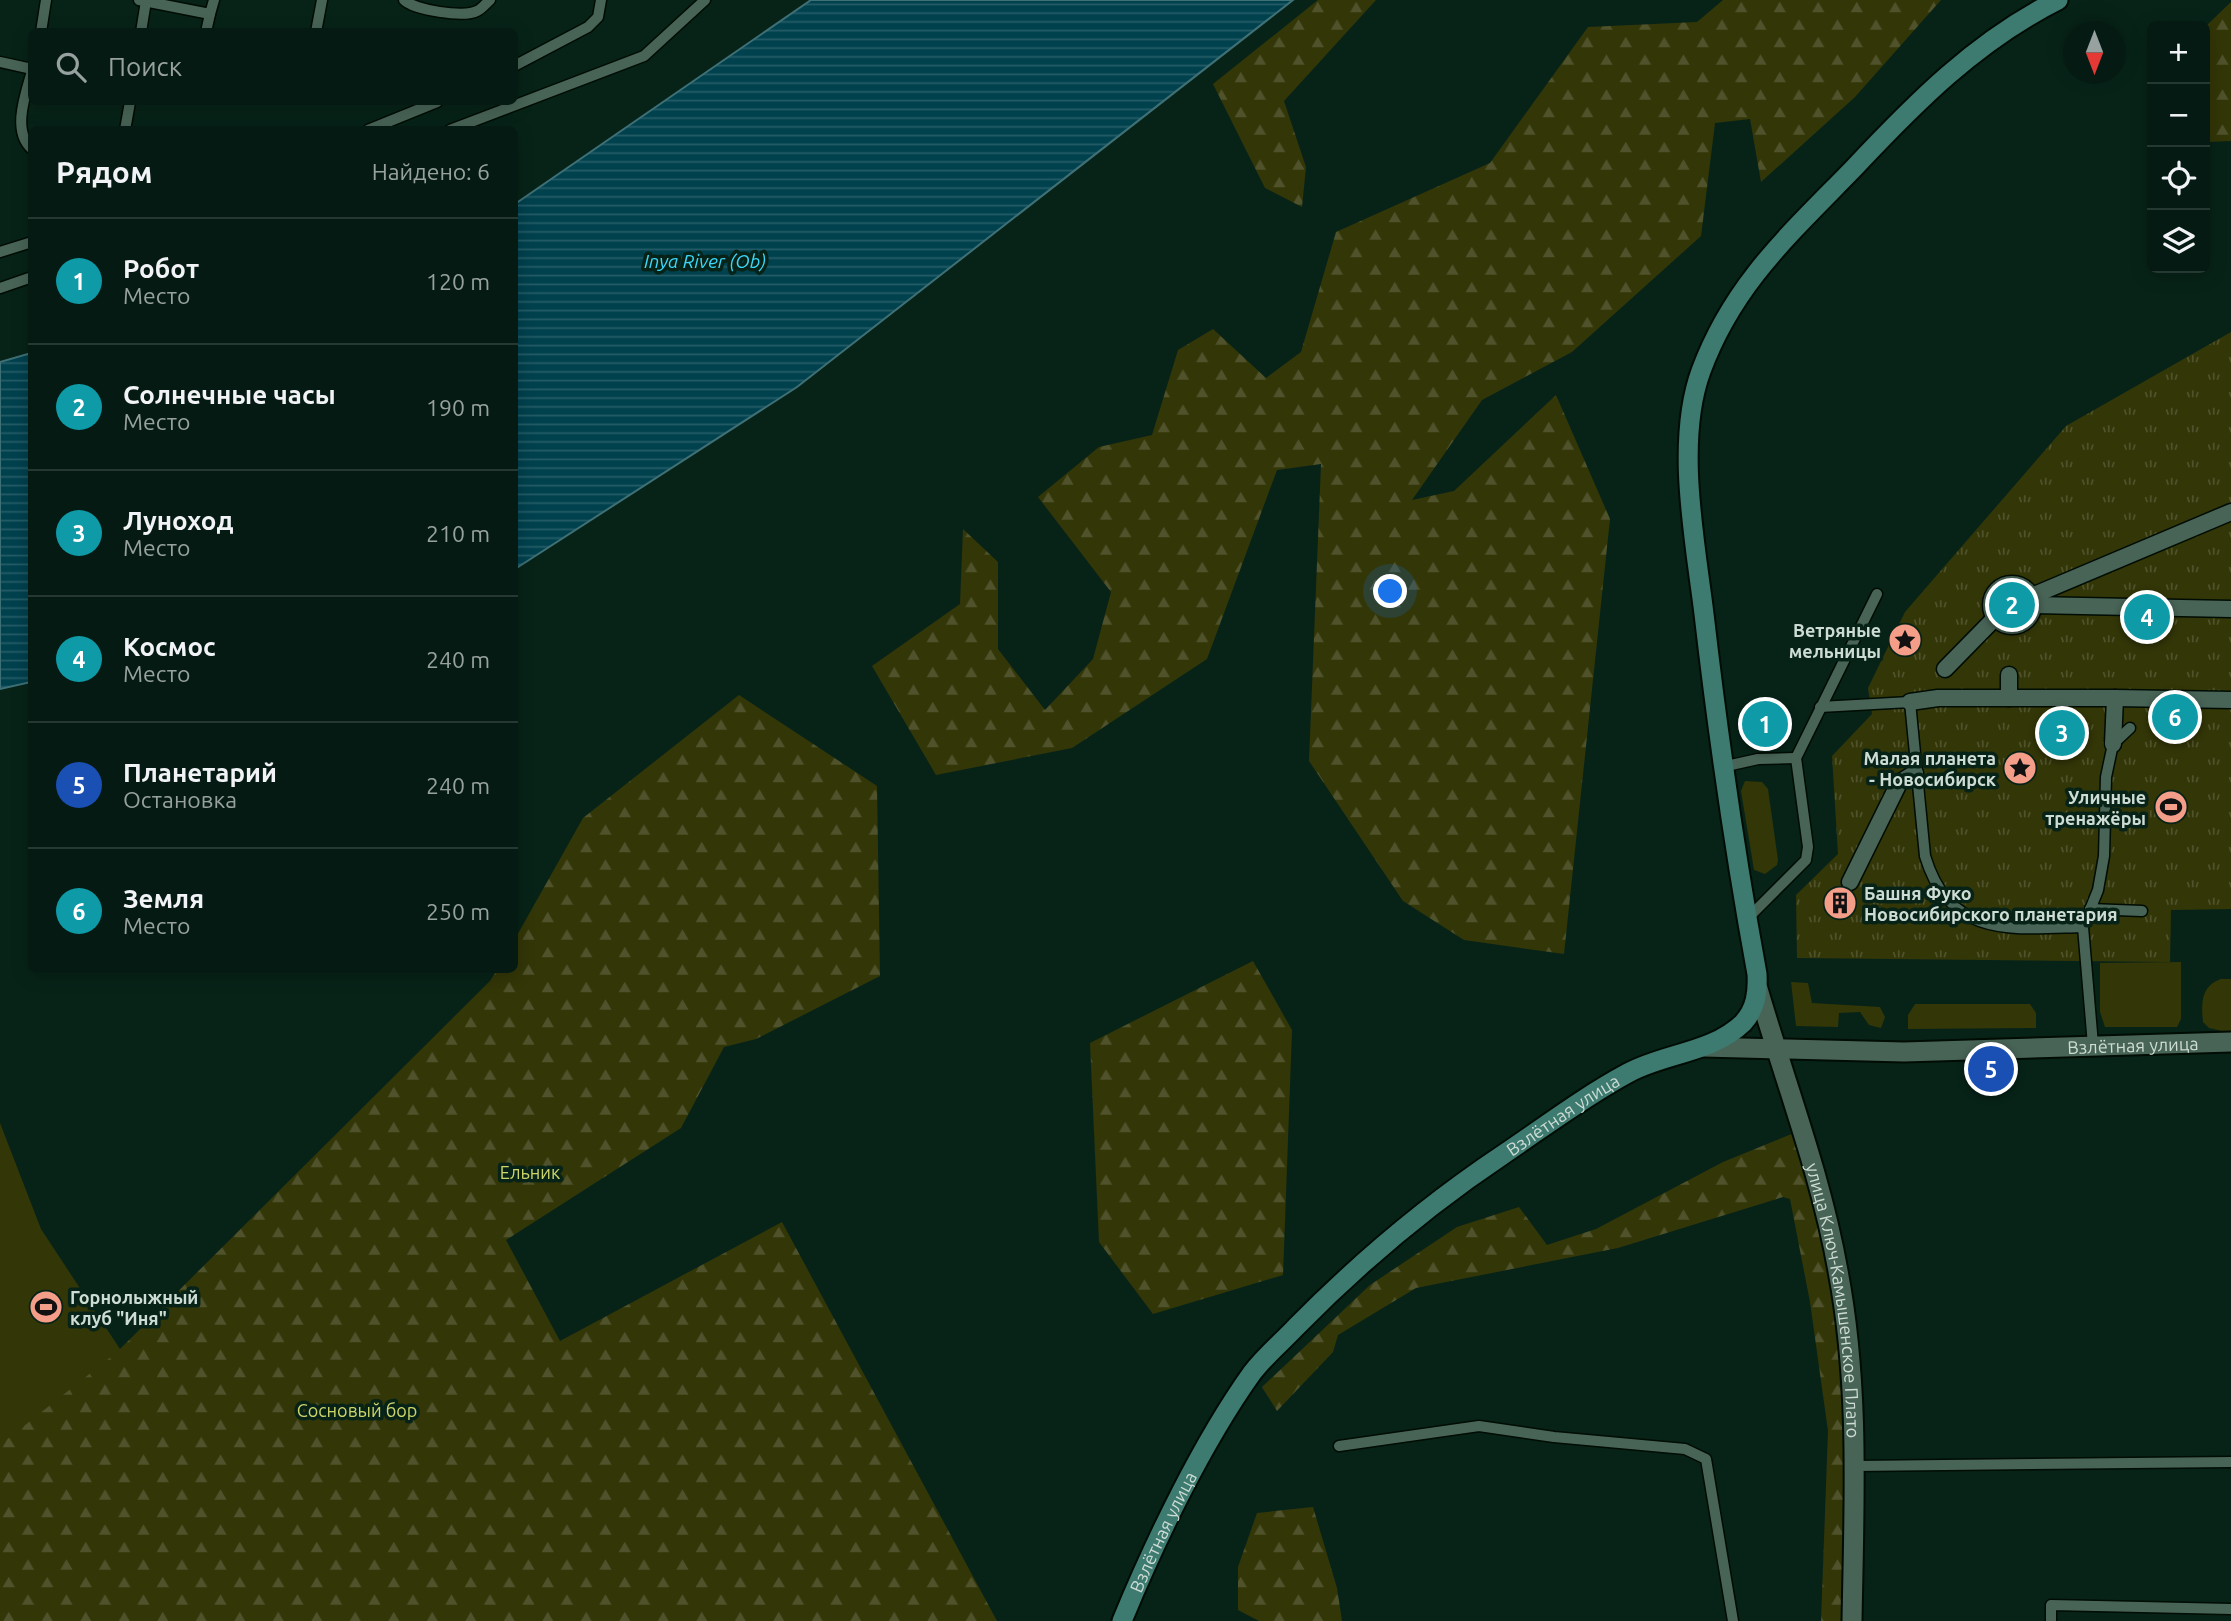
<!DOCTYPE html>
<html lang="ru">
<head>
<meta charset="utf-8">
<style>
  :root { --surface:#051a12; --page:#132720; --text:#f1f3f6; --muted:#97a19f; --line:#263832; --accent:#db2777 }
  body { margin:0; font-family:Ubuntu,sans-serif; background:var(--page); color:var(--text) }
  .controls { position:absolute; right:21px; top:21px; display:grid; overflow:hidden; border-radius:10px; box-shadow:0 4px 18px #0003 }
  .controls button { width:63px; height:63px; display:grid; place-items:center; padding:0; border:0; border-bottom:2px solid var(--line); background:var(--surface); color:var(--text); font:35px sans-serif }
  .compass { position:absolute; left:2063px; top:21px; width:63px; height:63px; border-radius:50%; background:var(--surface); box-shadow:0 4px 18px #0003; rotate:180deg }
  .you { position:absolute; left:1391px; top:592px; width:24px; height:24px; margin:-18px; border:5px solid #fff; border-radius:50%; background:#1a73e8; box-shadow:0 0 0 10px #1a73e833 }
  .badge { display:grid; place-items:center; width:46px; height:46px; border-radius:50%; background:var(--accent); color:#fff; font-size:23px; font-weight:700 }
  .pin { position:absolute; translate:-50% -50%; border:4px solid #fff; box-shadow:0 2px 7px #0006 }
  .list { margin:0; padding:0; list-style:none }
  h2 { display:flex; justify-content:space-between; align-items:center; height:91px; margin:0; padding:0 28px; font-size:30px }
  h2 small { font-size:23px; font-weight:400; color:var(--muted) }
  .list li { display:grid; grid-template-columns:46px 1fr auto; gap:21px; align-items:center; box-sizing:border-box; height:126px; padding:0 28px; border-top:2px solid var(--line) }
  .list b { display:block; font-size:26px; white-space:nowrap }
  .list p { margin:0; font-size:23px; white-space:nowrap; color:var(--muted) }
  .list em { font-size:23px; font-style:normal; color:var(--muted) }
  .icon { flex:none; width:38px; height:38px; fill:none; stroke:currentColor; stroke-width:2; stroke-linecap:round; stroke-linejoin:round }
  .map { position:relative; flex:none; width:2231px; height:1621px; overflow:hidden }
  .search { position:absolute; background:var(--surface); box-shadow:0 4px 18px #0003; left:28px; top:28px; width:490px; height:77px; display:flex; align-items:center; gap:18px; box-sizing:border-box; padding:0 24px; border-radius:10px; color:var(--muted); font-size:26px }
  .panel { position:absolute; background:var(--surface); box-shadow:0 4px 18px #0003; left:28px; top:126px; width:490px; height:847px; border-radius:10px }
  .map>svg:first-child { display:block }
</style>
</head>
<body>
<div class="map">
<svg width="2231" height="1621" viewBox="0 0 2231 1621">
  <defs>
    <pattern id="forest-firs" width="22" height="20" patternUnits="userSpaceOnUse" patternTransform="scale(1.75)"><rect width="22" height="20" fill="#333607"/><path d="M5 1l3.5 6h-7zM16 11l3.5 6h-7z" fill="#4f522a"/></pattern>
    <pattern id="park-tufts" width="24" height="20" patternUnits="userSpaceOnUse" patternTransform="scale(1.75)"><rect width="24" height="20" fill="#333607"/><path d="M3 7l-1-3M5 7V3M7 7l1-3M15 17l-1-3M17 17v-4M19 17l1-3" fill="none" stroke="#4f522a"/></pattern>
    <pattern id="water-rules" width="6" height="5" patternUnits="userSpaceOnUse" patternTransform="scale(1.75)"><rect width="6" height="5" fill="#00414e"/><path d="M0 2.5h6" fill="none" stroke="#245c67"/></pattern>
  </defs>
  <rect width="100%" height="100%" fill="#072318"/>
  <!-- green -->
  <g fill="#333607">
    <path d="M1745 781 1762 782 1768 789 1778 860 1777 865 1765 874 1754 870 1741 791Z"/>
    <path d="M2181 962V1019L2177 1027H2105L2100 1012V963Z"/>
    <path d="M2221 979H2231V1033L2209 1028 2203 1022C2201 1003 2201 986 2221 979Z"/>
    <path d="M1791 982 1808 983 1812 1003 1880 1007 1885 1017 1881 1028 1869 1025 1860 1012 1839 1013 1838 1027 1796 1026Z"/>
    <path d="M1915 1004H2030L2036 1013V1028L1908 1029V1015Z"/>
    <path d="M0 1123 41 1229 143 1384 0 1621Z"/>
  </g>
  <!-- forest -->
  <g fill="url(#forest-firs)">
    <path d="M1318 0H1376L1284 101 1306 167 1302 207 1265 188 1213 84Z"/>
    <path d="M1723 0H1941L1855 97 1761 182 1750 119 1715 123 1701 236 1572 352 1482 400 1412 500 1454 491 1556 395 1610 519 1564 954 1464 940 1403 901 1309 761 1321 464 1277 470 1207 659 1072 748 936 775 872 666 960 604 963 529 998 562V649L1045 710 1093 659 1111 592 1038 497 1099 447 1152 435 1178 350 1213 329 1266 378 1301 352 1336 232 1490 163 1588 27 1697 22Z"/>
    <path d="M2231 2V141L2206 142 2205 27Z"/>
    <path d="M739 695 877 786 880 976 756 1039 724 1047 681 1128 506 1240 560 1341 782 1222 997 1621H0V1445L117 1352 490 981 497 970H514L515 939 583 818Z"/>
    <path d="M1253 961 1292 1030 1283 1275 1153 1314 1099 1242 1090 1043Z"/>
    <path d="M1794 1133C1806 1178 1820 1223 1829 1268 1854 1384 1846 1504 1844 1621H1821L1828 1431 1810 1302 1790 1199 1783 1197 1618 1248 1416 1288 1338 1335 1333 1352 1277 1411 1262 1387 1370 1285 1457 1227 1519 1207 1547 1245 1596 1229 1723 1162Z"/>
    <path d="M1313 1507 1337 1588 1342 1621H1259L1238 1610V1567L1257 1513Z"/>
  </g>
  <!-- park -->
  <path fill="url(#park-tufts)" d="M2231 332V909L2171 910 2170 962 1797 958 1796 895 1838 854 1832 756 1872 714 1868 688 1905 612 2066 426Z"/>
  <!-- water -->
  <g fill="url(#water-rules)" stroke="#3e7076" stroke-width="2">
    <path d="M811 0H1293L797 387 515 569V204Z"/>
    <path d="M31 353V682L0 689V362Z"/>
  </g>
  <g fill="none" stroke-linecap="round" stroke-linejoin="round">
    <defs>
      <g id="service">
        <path d="M139 0 210 14 214 0"/>
        <path d="M404 0C414 10 464 18 477 11 482 9 486 3 490 0"/>
        <path d="M41 32 46 0"/>
        <path d="M141 32 146 1"/>
        <path d="M206 32 210 14"/>
        <path d="M316 32 322 0"/>
        <path d="M0 62 32 69"/>
        <path d="M514 66 588 27 598 17 601 0"/>
        <path d="M32 71C26 93 11 131 32 149"/>
        <path d="M125 130 130 102"/>
        <path d="M368 130 437 102"/>
        <path d="M450 130 644 56 705 0"/>
        <path d="M0 252 32 242"/>
        <path d="M0 288 32 277"/>
        <path d="M1820 707 1910 702 1925 856C1950 939 2012 929 2083 927L2093 1045"/>
        <path d="M1722 767 1758 759 1796 758"/>
        <path d="M2090 909 2142 911"/>
        <path d="M1747 919 1806 860 1808 847 1796 758 1877 594"/>
        <path d="M2083 927 2098 890 2104 856 2106 777 2113 744 2130 728"/>
        <path d="M1339 1446 1479 1426 1554 1437 1685 1449 1706 1459 1733 1621"/>
        <path d="M1855 1466 2231 1462"/>
        <path d="M2051 1621V1605L2231 1609"/>
      </g>
      <g id="pedestrian">
        <circle cx="2012" cy="605" r="21"/>
        <path d="M2032 596 2231 512"/>
        <path d="M2033 605 2231 609"/>
        <path d="M1945 669 1995 618"/>
        <path d="M2009 675V698"/>
        <path d="M2115 698 2231 700"/>
        <path d="M1910 702 1938 698H2115L2113 744"/>
        <path d="M1850 882 1899 783 1915 773"/>
      </g>
      <g id="minor">
        <path id="s1" d="M1704 1047 1904 1052 2231 1042"/>
      </g>
      <g id="tertiary">
        <path id="s2" d="M1758 989C1785 1082 1821 1175 1838 1271 1860 1386 1854 1504 1852 1621"/>
      </g>
      <g id="secondary">
        <path id="s3" d="M1122 1621C1155 1541 1202 1443 1252 1373 1265 1356 1282 1342 1296 1327 1359 1263 1429 1204 1504 1154 1544 1127 1585 1096 1628 1073 1665 1053 1712 1053 1743 1023 1756 1009 1758 992 1757 974 1735 854 1718 735 1704 614 1695 540 1675 442 1701 371 1733 284 1790 234 1853 169 1915 103 1976 41 2058 0"/>
      </g>
    </defs>
    <!-- service casing -->
    <use href="#service" stroke="#000c04" stroke-width="13"/>
    <!-- pedestrian casing -->
    <use href="#pedestrian" stroke="#000c04" stroke-width="19"/>
    <!-- minor casing -->
    <use href="#minor" stroke="#000c04" stroke-width="23"/>
    <!-- tertiary casing -->
    <use href="#tertiary" stroke="#000c04" stroke-width="23"/>
    <!-- secondary casing -->
    <use href="#secondary" stroke="#000c04" stroke-width="23"/>
    <!-- service -->
    <use href="#service" stroke="#486457" stroke-width="10"/>
    <!-- pedestrian -->
    <use href="#pedestrian" stroke="#486457" stroke-width="16"/>
    <!-- minor -->
    <use href="#minor" stroke="#486457" stroke-width="19"/>
    <!-- tertiary -->
    <use href="#tertiary" stroke="#486457" stroke-width="19"/>
    <!-- secondary -->
    <use href="#secondary" stroke="#3d7a70" stroke-width="19"/>
  </g>
  <!-- icons -->
  <defs>
    <symbol id="sight-disc" viewBox="-11 -11 22 22"><circle r="9.5" fill="#f49e89" stroke="#072318"/><path d="M0-6L1.8-2.2L6-1.7L2.9 1.2L3.7 5.4L0 3.3L-3.7 5.4L-2.9 1.2L-6-1.7L-1.8-2.2Z" fill="#111"/></symbol>
    <symbol id="stadium-disc" viewBox="-11 -11 22 22"><circle r="9.5" fill="#f49e89" stroke="#072318"/><path d="M0-5a6.5 5 0 1 0 0 10a6.5 5 0 1 0 0-10ZM-3.5-1.8h7v3.6h-7Z" fill="#111"/></symbol>
    <symbol id="building-disc" viewBox="-11 -11 22 22"><circle r="9.5" fill="#f49e89" stroke="#072318"/><path d="M-4-6H4V6H1V3H-1V6H-4ZM-2.5-4.3h1.7v1.8h-1.7ZM.8-4.3h1.7v1.8H.8ZM-2.5-1h1.7V.8h-1.7ZM.8-1h1.7V.8H.8Z" fill="#111"/></symbol>
  </defs>
  <g fill-rule="evenodd">
    <use href="#sight-disc" x="1886" y="621" width="38" height="38"/>
    <use href="#sight-disc" x="2001" y="749" width="38" height="38"/>
    <use href="#stadium-disc" x="2152" y="788" width="38" height="38"/>
    <use href="#building-disc" x="1821" y="884" width="38" height="38"/>
    <use href="#stadium-disc" x="27" y="1288" width="38" height="38"/>
  </g>
  <g text-anchor="middle" dominant-baseline="central" stroke-width="7" stroke-linejoin="round" paint-order="stroke">
    <!-- poi labels -->
    <g font-size="18" font-weight="bold" fill="#cddcd4" stroke="#072318" text-anchor="end">
      <text x="1881" y="630">Ветряные<tspan x="1881" dy="21">мельницы</tspan></text>
      <text x="1996" y="758">Малая планета<tspan x="1996" dy="21">- Новосибирск</tspan></text>
      <text x="2146" y="797">Уличные<tspan x="2146" dy="21">тренажёры</tspan></text>
      <text x="1864" y="893" text-anchor="start">Башня Фуко<tspan x="1864" dy="21">Новосибирского планетария</tspan></text>
      <text x="70" y="1297" text-anchor="start">Горнолыжный<tspan x="70" dy="21">клуб "Иня"</tspan></text>
    </g>
    <!-- street labels -->
    <g font-size="18" fill="#cddcd4" stroke="#072318">
      <text stroke="none"><textPath href="#s1" startOffset="429">Взлётная улица</textPath></text>
      <text stroke="none"><textPath href="#s3" startOffset="686">Взлётная улица</textPath></text>
      <text stroke="none"><textPath href="#s2" startOffset="322">улица Ключ-Камышенское Плато</textPath></text>
      <text stroke="none"><textPath href="#s3" startOffset="98">Взлётная улица</textPath></text>
    </g>
    <!-- park labels -->
    <g font-size="18" fill="#cdd468" stroke="#072318">
      <text x="530" y="1172">Ельник</text>
      <text x="357" y="1410">Сосновый бор</text>
    </g>
    <!-- water labels -->
    <g font-size="19" font-style="italic" fill="#3bd7fa" stroke="#072318">
      <text x="705" y="261">Inya River (Ob)</text>
    </g>
  </g>
</svg>
<div class="controls">
<button>+</button>
<button>−</button>
<button><svg class="icon" aria-label="locate" viewBox="0 0 24 24"><circle cx="12" cy="12" r="6"/><path d="M12 2v4M12 18v4M2 12h4M18 12h4"/></svg></button>
<button><svg class="icon" aria-label="layers" viewBox="0 0 24 24"><path d="M12 4l9 5-9 5-9-5zM3 14l9 5 9-5"/></svg></button>
</div>
<svg class="compass" viewBox="-18 -18 36 36"><path d="M0-13l5 13h-10z" fill="#e53935"/><path d="M0 13l5-13h-10z" fill="#97a19f"/></svg>
<div class="you"></div>
<div class="pin badge" style="left:1765px;top:724px;background:#0f9aa8">1</div>
<div class="pin badge" style="left:2012px;top:605px;background:#0f9aa8">2</div>
<div class="pin badge" style="left:2062px;top:733px;background:#0f9aa8">3</div>
<div class="pin badge" style="left:2147px;top:617px;background:#0f9aa8">4</div>
<div class="pin badge" style="left:1991px;top:1069px;background:#1a4fb4">5</div>
<div class="pin badge" style="left:2175px;top:717px;background:#0f9aa8">6</div>
<div class="search"><svg class="icon" aria-label="search" viewBox="0 0 24 24"><circle cx="10" cy="10" r="6"/><path d="M15 15l6 6"/></svg>Поиск</div>
<section class="panel">
<h2>Рядом<small>Найдено: 6</small></h2>
<ul class="list">
<li><span class="badge" style="background:#0f9aa8">1</span><div><b>Робот</b><p>Место</p></div><em>120 m</em></li>
<li><span class="badge" style="background:#0f9aa8">2</span><div><b>Солнечные часы</b><p>Место</p></div><em>190 m</em></li>
<li><span class="badge" style="background:#0f9aa8">3</span><div><b>Луноход</b><p>Место</p></div><em>210 m</em></li>
<li><span class="badge" style="background:#0f9aa8">4</span><div><b>Космос</b><p>Место</p></div><em>240 m</em></li>
<li><span class="badge" style="background:#1a4fb4">5</span><div><b>Планетарий</b><p>Остановка</p></div><em>240 m</em></li>
<li><span class="badge" style="background:#0f9aa8">6</span><div><b>Земля</b><p>Место</p></div><em>250 m</em></li>
</ul>
</section>
</div>
</body>
</html>
